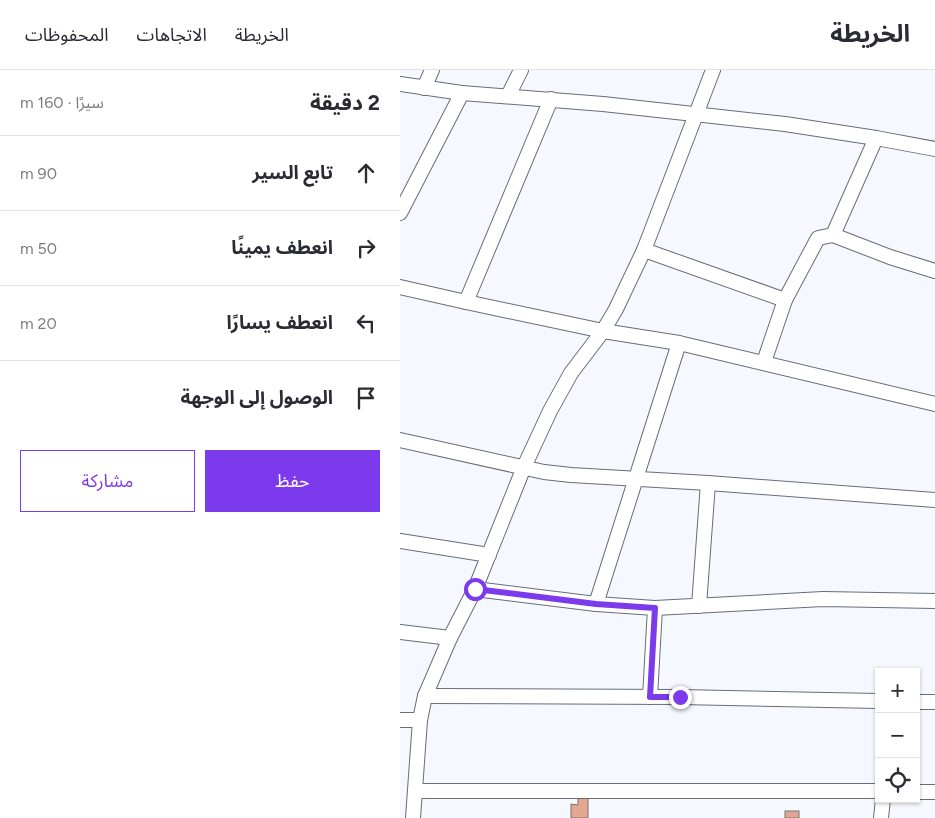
<!DOCTYPE html>
<html lang="ar">
<head>
<meta charset="utf-8">
<style>
  :root { --surface:#fff; --page:#f2f2f3; --text:#2b2b33; --muted:#7c7c81; --line:#e1e1e2; --accent:#7c3aed }
  body { margin:0; font-family:Figtree,"Noto Sans Arabic",sans-serif; background:var(--page); color:var(--text); direction:rtl }
  .controls { position:absolute; right:15px; bottom:15px; display:grid; overflow:hidden; border-radius:0px; box-shadow:0 1px 4px #0004 }
  .controls button { width:45px; height:45px; display:grid; place-items:center; padding:0; border:0; border-bottom:1px solid var(--line); background:var(--surface); color:var(--text); font:25px sans-serif }
  .stop { position:absolute; width:15px; height:15px; margin:-11px; border:4px solid #7c3aed; border-radius:50%; background:#fff }
  .stop.end { background:#7c3aed; border-color:#fff; box-shadow:0 1px 5px #0008 }
  .list { margin:0; padding:0; list-style:none }
  h2 { display:flex; justify-content:space-between; align-items:center; height:65px; margin:0; padding:0 20px; font-size:21px }
  h2 small { font-size:16px; font-weight:400; color:var(--muted) }
  .list li { display:grid; grid-template-columns:32px 1fr auto; gap:15px; align-items:center; box-sizing:border-box; height:75px; padding:0 20px; border-top:1px solid var(--line) }
  .list b { display:block; font-size:19px; white-space:nowrap }
  .list em { font-size:16px; font-style:normal; color:var(--muted) }
  .actions { display:flex; gap:10px; padding:15px 20px }
  .actions a { flex:1; padding:11px 0; border:1px solid var(--accent); border-radius:0px; text-align:center; font-size:18px; color:var(--accent) }
  .actions .main { background:var(--accent); color:#fff }
  .icon { flex:none; width:28px; height:28px; fill:none; stroke:currentColor; stroke-width:2; stroke-linecap:round; stroke-linejoin:round }
  .map { position:relative; flex:none; width:535px; height:748px; overflow:hidden; direction:ltr }
  header { display:flex; align-items:center; gap:30px; box-sizing:border-box; height:70px; padding:0 25px; background:var(--surface); border-bottom:1px solid var(--line) }
  header strong { font-size:24px }
  nav { display:flex; gap:28px; margin-inline-start:auto; font-size:18px }
  main { display:flex }
  aside { flex:1; background:var(--surface) }
  .map>svg:first-child { display:block }
</style>
</head>
<body>
<header>
<strong>الخريطة</strong>
<nav><a>الخريطة</a><a>الاتجاهات</a><a>المحفوظات</a></nav>
</header>
<main>
<div class="map">
<svg width="535" height="748" viewBox="0 0 535 748">
  <rect width="100%" height="100%" fill="#f5f9ff"/>
  <!-- building -->
  <g fill="#e3a891" stroke="#7d716d">
    <path d="M178 727H188V748H171V734L178 735Z"/>
    <rect x="385" y="741" width="14" height="7"/>
  </g>
  <g fill="none" stroke-linecap="round" stroke-linejoin="round">
    <defs>
      <g id="street">
        <path d="M0 14 62 23 203 34 385 54 476 68 535 79"/>
        <path d="M24 18 32 0"/>
        <path d="M108 26 121 0"/>
        <path d="M0 143 62 23"/>
        <path d="M433 165 490 187 535 201"/>
        <path d="M244 180 385 230"/>
        <path d="M0 217 66 232 203 261 279 273 535 334"/>
        <path d="M66 232 151 29"/>
        <path d="M364 292 385 230 418 168 433 165 476 68"/>
        <path d="M0 370 144 402 171 405 308 413 535 430"/>
        <path d="M0 471 89 485"/>
        <path d="M75 519 196 534 255 538 423 529 535 531"/>
        <path d="M196 534 279 273"/>
        <path d="M299 536 308 413"/>
        <path d="M0 562 50 568"/>
        <path d="M25 626 280 627 479 631"/>
        <path d="M250 627 255 538"/>
        <path d="M516 632H535"/>
        <path d="M0 650H20"/>
        <path d="M16 721H479"/>
        <path d="M516 722H535"/>
        <path d="M13 748 20 650 25 626 50 568 75 519 124 397 150 341 171 303 203 261 216 239 244 180 313 0"/>
        <path d="M481 748 483 729"/>
      </g>
    </defs>
    <!-- street casing -->
    <use href="#street" stroke="#686d76" stroke-width="16"/>
    <!-- street -->
    <use href="#street" stroke="#fff" stroke-width="14"/>
  </g>
  <g fill="none" stroke-linecap="round" stroke-linejoin="round">
    <!-- route -->
    <path stroke="#7c3aed" stroke-width="6" d="M75 519 196 534 255 538 250 627H280"/>
  </g>
</svg>
<div class="controls">
<button>+</button>
<button>−</button>
<button><svg class="icon" aria-label="locate" viewBox="0 0 24 24"><circle cx="12" cy="12" r="6"/><path d="M12 2v4M12 18v4M2 12h4M18 12h4"/></svg></button>
</div>
<div class="stop" style="left:75px;top:519px"></div>
<div class="stop end" style="left:280px;top:627px"></div>
</div>
<aside>
<h2>2 دقيقة<small>سيرًا · 160 m</small></h2>
<ul class="list">
<li><svg class="icon" aria-label="ahead" viewBox="0 0 24 24"><path d="M12 20V5M6 11l6-6 6 6"/></svg><div><b>تابع السير</b></div><em>90 m</em></li>
<li><svg class="icon" aria-label="right" viewBox="0 0 24 24"><path d="M7 20v-9h11M14 6l5 5-5 5"/></svg><div><b>انعطف يمينًا</b></div><em>50 m</em></li>
<li><svg class="icon" aria-label="left" viewBox="0 0 24 24"><path d="M17 20v-9H6M10 6l-5 5 5 5"/></svg><div><b>انعطف يسارًا</b></div><em>20 m</em></li>
<li><svg class="icon" aria-label="arrive" viewBox="0 0 24 24"><path d="M6 21V4h12l-3 4 3 4H6"/></svg><div><b>الوصول إلى الوجهة</b></div></li>
</ul>
<div class="actions"><a class="main">حفظ</a><a>مشاركة</a></div>
</aside>
</main>
</body>
</html>
